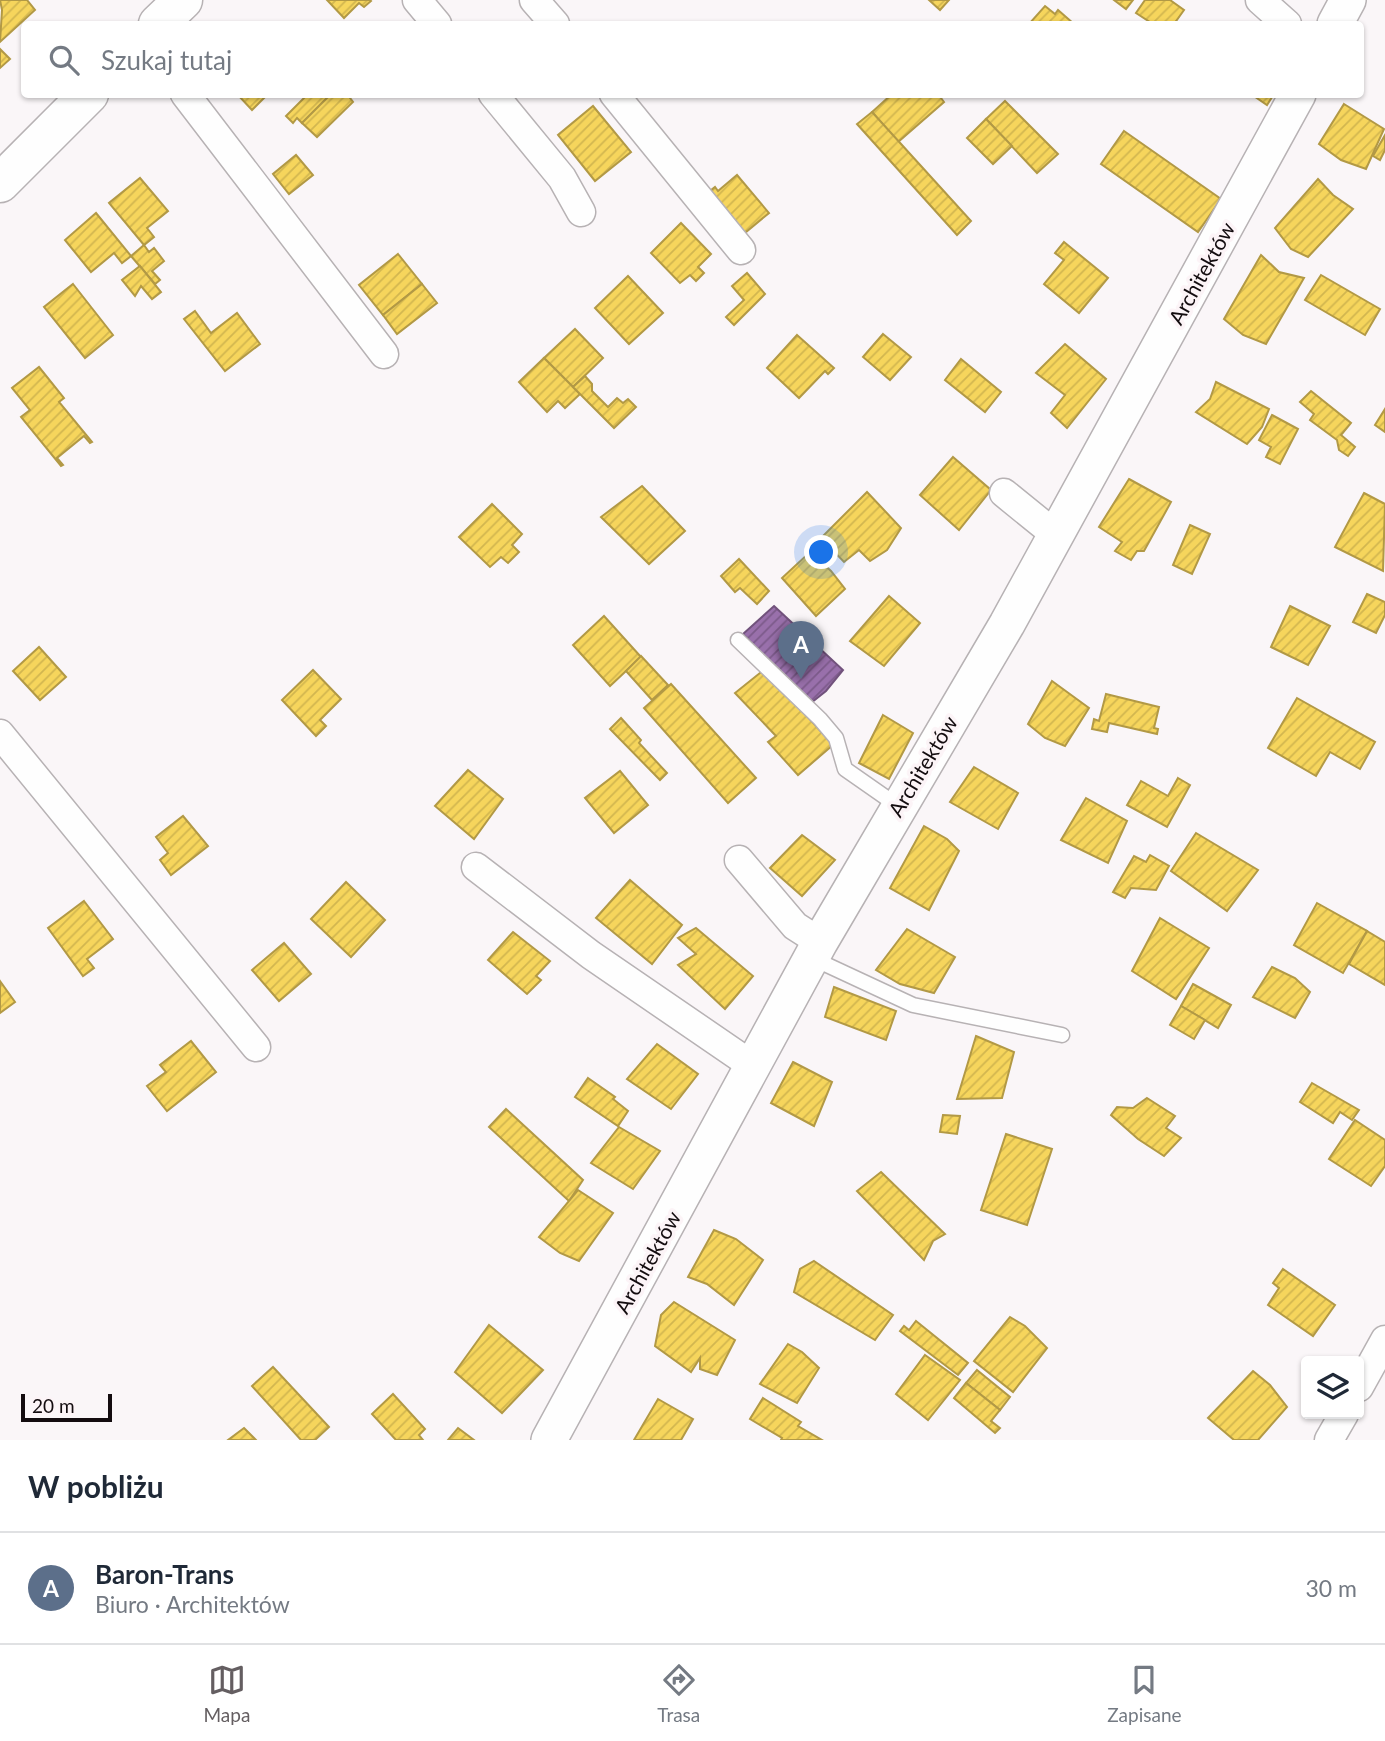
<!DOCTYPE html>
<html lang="pl">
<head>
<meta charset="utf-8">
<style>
  :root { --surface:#fff; --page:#f6f6f7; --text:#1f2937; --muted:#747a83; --line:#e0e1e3; --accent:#645e61 }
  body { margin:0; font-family:Lato,sans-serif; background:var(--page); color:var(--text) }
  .controls { position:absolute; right:21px; bottom:21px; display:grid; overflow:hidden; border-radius:7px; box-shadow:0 2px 5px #0004 }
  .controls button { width:63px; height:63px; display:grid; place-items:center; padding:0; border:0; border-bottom:2px solid var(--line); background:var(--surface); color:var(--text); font:35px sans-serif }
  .scale { position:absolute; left:21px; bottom:18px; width:91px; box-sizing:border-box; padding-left:7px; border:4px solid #130c0f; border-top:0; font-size:19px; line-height:24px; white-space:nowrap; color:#130c0f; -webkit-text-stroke:5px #fcf4f7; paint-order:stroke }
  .you { position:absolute; left:822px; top:553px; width:24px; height:24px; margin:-18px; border:5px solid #fff; border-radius:50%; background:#1a73e8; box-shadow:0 0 0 10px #1a73e833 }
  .badge { display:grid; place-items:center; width:46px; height:46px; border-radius:50%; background:var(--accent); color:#fff; font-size:23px; font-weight:700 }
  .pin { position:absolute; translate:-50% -58px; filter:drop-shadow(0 2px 4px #0008) }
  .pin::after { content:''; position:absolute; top:37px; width:24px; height:21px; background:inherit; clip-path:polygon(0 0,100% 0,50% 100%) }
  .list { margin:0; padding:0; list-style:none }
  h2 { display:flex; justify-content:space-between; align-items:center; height:91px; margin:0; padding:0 28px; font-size:30px }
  h2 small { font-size:23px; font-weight:400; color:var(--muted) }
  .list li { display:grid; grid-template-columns:46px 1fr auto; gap:21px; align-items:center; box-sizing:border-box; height:112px; padding:0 28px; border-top:2px solid var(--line) }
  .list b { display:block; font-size:26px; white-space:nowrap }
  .list p { margin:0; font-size:23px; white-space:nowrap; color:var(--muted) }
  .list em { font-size:23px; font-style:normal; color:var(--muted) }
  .icon { flex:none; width:38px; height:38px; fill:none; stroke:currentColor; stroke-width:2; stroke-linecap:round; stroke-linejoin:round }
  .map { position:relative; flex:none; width:1385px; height:1440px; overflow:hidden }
  .search { position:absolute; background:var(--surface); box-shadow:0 2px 5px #0004; left:21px; right:21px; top:21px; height:77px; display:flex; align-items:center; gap:18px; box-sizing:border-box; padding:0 24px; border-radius:7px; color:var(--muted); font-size:26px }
  .sheet { height:203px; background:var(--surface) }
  nav { display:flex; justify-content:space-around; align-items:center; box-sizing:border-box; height:98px; border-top:2px solid var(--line); background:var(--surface); font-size:19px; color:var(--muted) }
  nav a { display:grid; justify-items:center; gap:4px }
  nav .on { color:var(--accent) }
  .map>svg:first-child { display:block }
</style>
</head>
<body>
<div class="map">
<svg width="1385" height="1440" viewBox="0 0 1385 1440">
  <defs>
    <pattern id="homes-hatch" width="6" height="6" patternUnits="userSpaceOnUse" patternTransform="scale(1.75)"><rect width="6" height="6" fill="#f6d55c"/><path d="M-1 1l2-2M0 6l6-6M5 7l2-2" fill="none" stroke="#d2b64f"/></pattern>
    <pattern id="offices-hatch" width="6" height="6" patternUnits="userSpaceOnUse" patternTransform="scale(1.75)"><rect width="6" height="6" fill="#9970ab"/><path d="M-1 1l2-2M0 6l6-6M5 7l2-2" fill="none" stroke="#7c5a8a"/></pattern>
  </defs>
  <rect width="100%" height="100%" fill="#faf6f8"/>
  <!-- homes -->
  <g fill="url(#homes-hatch)" stroke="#b29945" stroke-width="2">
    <path d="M0 0H27L35 10 0 42 2 10Z"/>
    <path d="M327 0H370L371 1 364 7 359 3 344 18Z"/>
    <path d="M929 0H949L940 10Z"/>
    <path d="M1114 0H1133L1126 9Z"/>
    <path d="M1145 0H1170L1184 10 1174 24H1153L1136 13Z"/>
    <path d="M1045 6 1055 14 1058 10 1074 24H1029Z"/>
    <path d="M0 49 10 59 0 68Z"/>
    <path d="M237 94H268L252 110Z"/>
    <path d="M308 94H323L327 98 302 123 297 118 293 123 286 116Z"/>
    <path d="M323 94H347L353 102 317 137 302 123 327 98Z"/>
    <path d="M892 94H938L944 102 898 142 872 112Z"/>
    <path d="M1251 94H1274L1267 105Z"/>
    <path d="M1005 101 1058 154 1037 173 986 119Z"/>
    <path d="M1344 104 1384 129 1366 169 1341 160 1319 144Z"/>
    <path d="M593 106 631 152 595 181 558 135Z"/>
    <path d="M872 112 971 221 957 235 857 124Z"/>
    <path d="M986 119 1012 146 993 164 967 138Z"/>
    <path d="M1124 131 1221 199 1198 232 1101 164Z"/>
    <path d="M1385 135V150L1380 160 1373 156Z"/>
    <path d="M296 155 313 175 289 194 273 174Z"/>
    <path d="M737 175 769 213 740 237 705 195 715 187 718 191Z"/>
    <path d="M140 178 168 211 147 228 154 237 144 245 109 203Z"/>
    <path d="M1318 179 1333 195 1353 209 1308 257 1291 249 1275 228Z"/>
    <path d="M96 213 131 256 122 263 114 253 91 272 65 240Z"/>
    <path d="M681 223 711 254 698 267 704 273 696 281 690 275 680 283 651 253Z"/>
    <path d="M1064 242 1108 278 1079 313 1044 284 1064 260 1055 253Z"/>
    <path d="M144 245 149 252 154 248 164 261 152 271 160 280 155 284 131 256Z"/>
    <path d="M398 254 422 284 383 315 359 285Z"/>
    <path d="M1261 255 1279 272 1304 278 1266 344 1243 335 1224 319Z"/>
    <path d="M140 266 161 292 152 299 141 286 135 296 122 280Z"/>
    <path d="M747 273 765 294 734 325 726 317 744 300 732 286Z"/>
    <path d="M1321 275 1380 309 1365 335 1305 300Z"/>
    <path d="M628 276 663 313 629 344 595 308Z"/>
    <path d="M73 284 113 335 85 358 44 307Z"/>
    <path d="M422 284 437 303 397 334 383 315Z"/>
    <path d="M195 311 211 333 237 313 260 344 225 371 184 319Z"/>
    <path d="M575 329 603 358 573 387 544 358Z"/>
    <path d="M883 334 911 357 890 380 863 357Z"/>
    <path d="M797 335 834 368 828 374 825 371 799 398 767 368Z"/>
    <path d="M1065 344 1106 379 1067 428 1051 413 1065 395 1036 373Z"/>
    <path d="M544 358 580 394 565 408 558 401 547 412 519 382Z"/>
    <path d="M961 359 1001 392 985 412 945 380Z"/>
    <path d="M39 367 64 398 59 402 92 442 90 443 84 436 57 458 63 465 61 466 21 417 30 410 12 388Z"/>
    <path d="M585 376 592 384V391L608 407 617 398 623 403 628 399 636 407 614 428 573 387Z"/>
    <path d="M1216 382 1269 409 1262 427 1247 444 1196 412 1210 399Z"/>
    <path d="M1311 391 1351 423 1341 435 1355 447 1348 456 1339 450 1337 440 1310 420 1314 414 1300 402Z"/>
    <path d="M1385 409V432L1375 425Z"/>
    <path d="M1272 415 1298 429 1280 464 1266 457 1271 447 1259 440Z"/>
    <path d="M953 457 991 490 959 530 920 495Z"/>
    <path d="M1129 479 1171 502 1144 551H1137L1131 560 1115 551 1122 542 1099 527Z"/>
    <path d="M642 486 685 531 649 564 601 517Z"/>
    <path d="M867 492 901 528 887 550 870 561 859 550 844 562 821 538Z"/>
    <path d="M1364 493 1385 504 1383 571 1335 547Z"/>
    <path d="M492 504 522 534 512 545 519 552 508 563 501 557 490 567 459 537Z"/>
    <path d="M1190 525 1210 534 1192 574 1173 565Z"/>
    <path d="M810 552 831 571 845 589 816 616 782 578Z"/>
    <path d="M739 559 769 591 757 604 740 588 735 592 721 576Z"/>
    <path d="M1367 594 1385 602V615L1376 633 1353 622Z"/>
    <path d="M889 596 920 623 884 666 850 641Z"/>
    <path d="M1290 606 1330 626 1308 665 1271 647Z"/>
    <path d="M604 616 641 657 610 686 573 645Z"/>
    <path d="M39 647 66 677 40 700 13 671Z"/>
    <path d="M641 656 668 685 652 700 626 671Z"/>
    <path d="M765 669 833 745 798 775 768 742 776 736 735 693Z"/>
    <path d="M313 670 341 699 320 720 326 726 316 736 282 700Z"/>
    <path d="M1052 681 1089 708 1065 746 1045 738 1028 724Z"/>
    <path d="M671 684 756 778 728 803 644 708Z"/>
    <path d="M1106 694 1159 707 1154 728 1158 729 1157 734 1109 723 1107 732 1092 729 1094 719 1099 721Z"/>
    <path d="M1297 698 1375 742 1360 769 1330 752 1316 776 1268 748Z"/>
    <path d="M883 715 913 733 889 779 859 763Z"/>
    <path d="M621 718 641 740 639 743 667 773 660 780 610 729Z"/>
    <path d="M974 767 1018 793 998 829 950 802Z"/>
    <path d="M468 770 503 799 474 839 435 806Z"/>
    <path d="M620 771 648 805 614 833 585 798Z"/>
    <path d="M1178 778 1190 785 1167 827 1127 805 1141 781 1168 796Z"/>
    <path d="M1086 798 1127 821 1108 863 1061 840Z"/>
    <path d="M183 816 208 846 171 875 160 860 168 853 156 837Z"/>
    <path d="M924 826 947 839 959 851 929 910 890 888Z"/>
    <path d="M1196 833 1258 870 1227 911 1171 871Z"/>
    <path d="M802 835 835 860 802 896 770 868Z"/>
    <path d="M1150 855 1169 866 1156 890 1131 888 1125 898 1113 892 1134 856 1146 862Z"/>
    <path d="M630 880 682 925 652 964 596 918Z"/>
    <path d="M346 882 385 920 351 957 311 919Z"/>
    <path d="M84 901 113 939 87 959 94 968 83 976 48 928Z"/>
    <path d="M1317 903 1367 931 1343 973 1294 945Z"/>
    <path d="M1160 918 1209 948 1176 999 1132 971Z"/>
    <path d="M696 928 753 976 725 1009 678 965 696 954 678 938Z"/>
    <path d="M907 929 955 957 934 993 900 984 876 970Z"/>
    <path d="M1367 931 1385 942V985L1349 964Z"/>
    <path d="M513 932 550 961 536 976 541 980 527 994 488 960Z"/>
    <path d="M284 943 311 974 279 1001 252 970Z"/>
    <path d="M1272 967 1295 978 1310 992 1295 1018 1253 997Z"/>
    <path d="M0 981 15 1002 0 1013Z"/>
    <path d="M1193 984 1231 1005 1218 1028 1181 1006Z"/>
    <path d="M834 987 896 1011 886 1040 825 1017Z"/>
    <path d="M1181 1006 1205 1020 1194 1039 1170 1025Z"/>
    <path d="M976 1036 1014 1052 1002 1098 957 1099Z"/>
    <path d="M191 1041 216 1072 167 1111 147 1086 166 1072 160 1065Z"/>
    <path d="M657 1044 698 1074 671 1109 627 1079Z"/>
    <path d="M793 1062 832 1082 814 1126 771 1103Z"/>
    <path d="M588 1078 615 1097 613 1099 628 1111 618 1126 575 1097Z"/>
    <path d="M1312 1083 1359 1110 1352 1120 1340 1112 1333 1123 1300 1102Z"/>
    <path d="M1147 1098 1175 1116 1166 1128 1181 1138 1164 1156 1138 1139 1111 1115 1117 1107 1133 1108Z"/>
    <path d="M506 1109 583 1180 569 1201 489 1127Z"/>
    <path d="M943 1115 960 1116 957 1134 940 1132Z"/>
    <path d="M1355 1120 1385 1140V1166L1371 1186 1329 1159Z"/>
    <path d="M619 1127 660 1151 633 1189 591 1163Z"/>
    <path d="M1006 1134 1052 1149 1027 1225 981 1210Z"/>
    <path d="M881 1172 945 1234 933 1241 924 1260 857 1191Z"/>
    <path d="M578 1190 613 1213 579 1261 560 1253 539 1237Z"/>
    <path d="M714 1230 736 1239 763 1260 734 1305 707 1284 688 1277Z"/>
    <path d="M814 1261 893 1315 875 1340 794 1292 800 1269Z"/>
    <path d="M1283 1269 1335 1305 1313 1336 1268 1305 1279 1288 1273 1283Z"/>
    <path d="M674 1302 735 1340 717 1375 700 1369V1358L691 1372 655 1346 661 1315Z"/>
    <path d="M1010 1317 1025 1326 1047 1348 1013 1392 974 1361Z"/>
    <path d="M916 1321 968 1363 958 1375 900 1331 904 1326 909 1330Z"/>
    <path d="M489 1325 543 1370 502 1413 455 1372Z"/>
    <path d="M788 1344 802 1352 819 1368 797 1403 760 1384Z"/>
    <path d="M925 1355 960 1380 928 1420 896 1394Z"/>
    <path d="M273 1367 329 1427 315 1440H301L252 1386Z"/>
    <path d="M977 1370 1010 1397 1000 1410 966 1383Z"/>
    <path d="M1253 1371 1270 1385 1287 1407 1258 1440H1234L1208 1418Z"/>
    <path d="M966 1383 1000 1410 991 1421 1000 1428 995 1433 954 1398Z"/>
    <path d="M393 1394 425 1429 419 1435 423 1440H396L372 1414Z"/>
    <path d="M763 1398 801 1422 798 1426 822 1440H781L782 1438 750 1419Z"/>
    <path d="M658 1399 693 1419 681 1440H634Z"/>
    <path d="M244 1428 256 1440H228Z"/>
    <path d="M458 1428 474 1440H448Z"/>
  </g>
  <!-- offices -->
  <path fill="url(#offices-hatch)" stroke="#71527c" stroke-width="2" d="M774 606 843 670 826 691 811 703 743 634Z"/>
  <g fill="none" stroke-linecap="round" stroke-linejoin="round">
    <defs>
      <g id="service">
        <path d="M738 640 820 719 836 738 845 769 898 806"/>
        <path d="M812 958 913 1005 1062 1035"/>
      </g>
      <g id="minor">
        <path d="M417 0 437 24"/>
        <path d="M534 0 555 24"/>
        <path d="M1260 0 1287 24"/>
        <path d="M185 94 384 354"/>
        <path d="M493 94 562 178 581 212"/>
        <path d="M614 94 741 250"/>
        <path d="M1004 493 1057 536"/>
        <path d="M0 734 256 1047"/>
        <path d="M739 860 795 926 820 942"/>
        <path d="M476 867 591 955 753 1066"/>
        <path d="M1359 1387 1385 1340"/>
        <path d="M1329 1440 1344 1414"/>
      </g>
      <g id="tertiary">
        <path d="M1335 24 1348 0"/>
        <path d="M549 1440 820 942 1007 624 1298 94"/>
      </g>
      <g id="secondary">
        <path d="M158 24 183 0"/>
        <path d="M0 183 89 94"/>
      </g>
    </defs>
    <!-- service casing -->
    <use href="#service" stroke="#b7b2b4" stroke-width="17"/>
    <!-- minor casing -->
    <use href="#minor" stroke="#b7b2b4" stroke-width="31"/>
    <!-- tertiary casing -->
    <use href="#tertiary" stroke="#b7b2b4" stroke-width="38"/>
    <!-- secondary casing -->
    <use href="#secondary" stroke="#b7b2b4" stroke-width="41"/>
    <!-- service -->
    <use href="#service" stroke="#fefefe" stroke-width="14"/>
    <!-- minor -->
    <use href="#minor" stroke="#fefefe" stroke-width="28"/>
    <!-- tertiary -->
    <use href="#tertiary" stroke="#fefefe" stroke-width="35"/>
    <!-- secondary -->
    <use href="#secondary" stroke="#fefefe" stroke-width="38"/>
  </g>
  <g text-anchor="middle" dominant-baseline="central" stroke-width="7" stroke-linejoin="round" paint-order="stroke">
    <!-- street labels -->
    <g font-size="21" fill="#130c0f" stroke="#fcf4f7">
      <text transform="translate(1201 273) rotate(-61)">Architektów</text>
      <text transform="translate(922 766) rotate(-59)">Architektów</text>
      <text transform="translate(647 1262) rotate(-61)">Architektów</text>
    </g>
  </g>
</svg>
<div class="controls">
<button><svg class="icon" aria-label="layers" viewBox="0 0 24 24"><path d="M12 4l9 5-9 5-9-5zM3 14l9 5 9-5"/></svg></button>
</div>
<div class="scale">20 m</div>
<div class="you"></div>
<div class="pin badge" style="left:801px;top:679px;background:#5c6f8a">A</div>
<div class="search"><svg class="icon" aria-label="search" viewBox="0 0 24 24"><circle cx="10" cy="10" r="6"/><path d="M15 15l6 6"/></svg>Szukaj tutaj</div>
</div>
<section class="sheet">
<h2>W pobliżu<small></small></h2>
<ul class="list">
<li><span class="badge" style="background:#5c6f8a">A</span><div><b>Baron-Trans</b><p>Biuro · Architektów</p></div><em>30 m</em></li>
</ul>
</section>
<nav>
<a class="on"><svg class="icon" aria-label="map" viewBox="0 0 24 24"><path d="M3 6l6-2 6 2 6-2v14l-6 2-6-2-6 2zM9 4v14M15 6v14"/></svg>Mapa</a>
<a><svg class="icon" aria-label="directions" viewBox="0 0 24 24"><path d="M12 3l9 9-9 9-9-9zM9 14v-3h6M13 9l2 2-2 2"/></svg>Trasa</a>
<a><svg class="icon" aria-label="saved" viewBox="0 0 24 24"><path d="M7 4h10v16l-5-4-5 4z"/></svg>Zapisane</a>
</nav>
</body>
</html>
